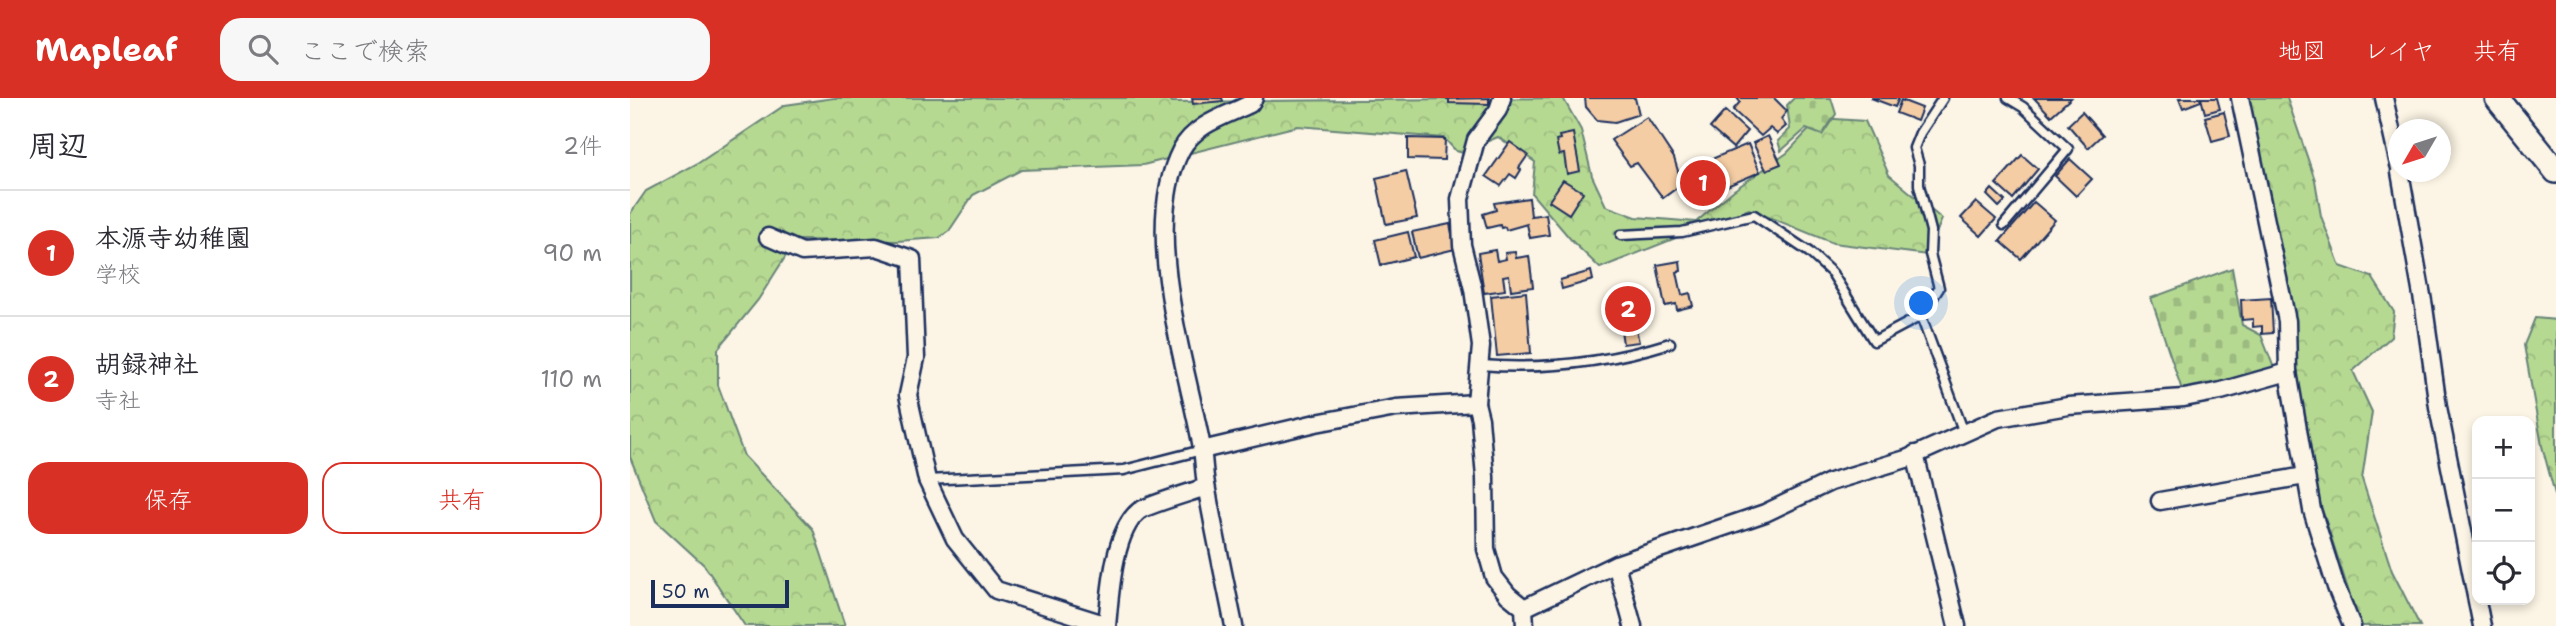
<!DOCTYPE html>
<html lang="ja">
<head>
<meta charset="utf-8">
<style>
  :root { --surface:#fff; --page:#f7f7f7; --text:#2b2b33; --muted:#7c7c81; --line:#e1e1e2; --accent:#d93025 }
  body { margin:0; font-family:"Shantell Sans","Klee One",sans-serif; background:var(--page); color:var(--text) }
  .controls { position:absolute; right:21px; bottom:21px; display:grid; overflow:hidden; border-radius:14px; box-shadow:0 4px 10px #0003 }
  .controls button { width:63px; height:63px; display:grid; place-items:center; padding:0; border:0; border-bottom:2px solid var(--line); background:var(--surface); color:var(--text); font:35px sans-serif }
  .compass { position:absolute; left:1758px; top:21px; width:63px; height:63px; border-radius:50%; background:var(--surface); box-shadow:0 4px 10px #0003; rotate:231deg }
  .scale { position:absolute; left:21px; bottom:18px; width:138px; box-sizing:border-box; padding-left:7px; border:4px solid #1b2f5e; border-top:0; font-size:19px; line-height:24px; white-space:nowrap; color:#1b2f5e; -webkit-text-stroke:5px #fcf5e5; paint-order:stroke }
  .you { position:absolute; left:1292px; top:206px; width:24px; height:24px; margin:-18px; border:5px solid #fff; border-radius:50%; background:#1a73e8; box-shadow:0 0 0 10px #1a73e833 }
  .badge { display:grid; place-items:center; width:46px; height:46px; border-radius:50%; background:var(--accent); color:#fff; font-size:23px; font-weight:700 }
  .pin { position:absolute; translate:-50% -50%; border:4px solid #fff; box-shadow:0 2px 7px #0006 }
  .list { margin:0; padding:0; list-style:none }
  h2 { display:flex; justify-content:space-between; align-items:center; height:91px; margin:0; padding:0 28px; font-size:30px }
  h2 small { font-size:23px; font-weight:400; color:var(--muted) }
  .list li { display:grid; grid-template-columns:46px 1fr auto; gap:21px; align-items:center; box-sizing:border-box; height:126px; padding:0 28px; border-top:2px solid var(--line) }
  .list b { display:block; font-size:26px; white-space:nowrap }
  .list p { margin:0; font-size:23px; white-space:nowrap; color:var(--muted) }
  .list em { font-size:23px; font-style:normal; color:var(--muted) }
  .actions { display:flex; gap:14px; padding:21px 28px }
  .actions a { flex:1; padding:16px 0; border:2px solid var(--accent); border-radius:21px; text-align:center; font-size:24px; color:var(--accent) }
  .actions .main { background:var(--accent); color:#fff }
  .icon { flex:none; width:38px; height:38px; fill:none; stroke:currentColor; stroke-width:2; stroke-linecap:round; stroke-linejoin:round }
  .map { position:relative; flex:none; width:1926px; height:528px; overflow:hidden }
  header { display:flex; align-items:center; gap:42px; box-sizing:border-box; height:98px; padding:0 35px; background:var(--accent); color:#fff }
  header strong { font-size:33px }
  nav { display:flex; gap:38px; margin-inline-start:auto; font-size:24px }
  .search { width:490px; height:63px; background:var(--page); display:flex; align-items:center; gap:18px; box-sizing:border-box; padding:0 24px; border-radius:21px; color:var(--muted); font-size:26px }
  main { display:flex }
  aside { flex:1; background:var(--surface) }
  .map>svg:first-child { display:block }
</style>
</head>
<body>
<header>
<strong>Mapleaf</strong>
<div class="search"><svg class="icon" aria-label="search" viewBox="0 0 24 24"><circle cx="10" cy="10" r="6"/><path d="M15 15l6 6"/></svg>ここで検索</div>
<nav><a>地図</a><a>レイヤ</a><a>共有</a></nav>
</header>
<main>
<aside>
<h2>周辺<small>2件</small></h2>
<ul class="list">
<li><span class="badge">1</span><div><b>本源寺幼稚園</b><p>学校</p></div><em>90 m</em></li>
<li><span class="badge">2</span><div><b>胡録神社</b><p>寺社</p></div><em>110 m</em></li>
</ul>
<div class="actions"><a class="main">保存</a><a>共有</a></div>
</aside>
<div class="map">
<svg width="1926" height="528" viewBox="0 0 1926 528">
  <defs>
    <pattern id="forest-crowns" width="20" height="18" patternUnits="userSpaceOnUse" patternTransform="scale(1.75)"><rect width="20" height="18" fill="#b6d992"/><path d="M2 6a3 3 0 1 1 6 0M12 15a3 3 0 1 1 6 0" fill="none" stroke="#9cbb80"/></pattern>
    <pattern id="cemetery-stones" width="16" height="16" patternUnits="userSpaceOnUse" patternTransform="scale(1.75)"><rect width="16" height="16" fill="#b6d992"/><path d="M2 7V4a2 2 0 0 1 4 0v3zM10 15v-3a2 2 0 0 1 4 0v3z" fill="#9cbb80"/></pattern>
  </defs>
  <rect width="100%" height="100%" fill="#fcf5e5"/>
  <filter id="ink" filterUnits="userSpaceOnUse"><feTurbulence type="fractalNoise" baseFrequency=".0143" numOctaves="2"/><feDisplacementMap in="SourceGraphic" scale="14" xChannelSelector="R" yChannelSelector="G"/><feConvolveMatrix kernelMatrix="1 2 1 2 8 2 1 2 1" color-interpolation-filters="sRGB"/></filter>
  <g filter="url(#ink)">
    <!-- forest -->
    <g fill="url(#forest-crowns)" stroke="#688478" stroke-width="2">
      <path d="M204 0H539L542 4 933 0 951 32 962 78 976 108 1006 119 1066 124 1104 92 1157 55 1190 20 1235 23 1259 77 1312 121 1297 157 1203 145 1119 111 970 170 943 144 902 96 905 64 868 39 851 46 837 56 826 53 814 40 668 28 513 67 391 72 343 97 319 133 309 140 267 143 166 142 128 202 88 251V287L114 358 183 431 215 528H115L74 467 26 423 0 359V116L16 93 70 64 155 7Z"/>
      <path d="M1618 0H1657L1685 82 1691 118 1710 168 1742 179 1764 214 1761 239 1723 273 1742 314 1732 381 1762 473 1790 528H1730L1689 402Z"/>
      <path d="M1905 220 1926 222V400L1912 348 1894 247Z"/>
    </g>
    <!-- cemetery -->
    <g fill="url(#cemetery-stones)" stroke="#688478" stroke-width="2">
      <path d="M1164 0H1201L1206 16 1192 37 1176 31 1151 53 1148 43 1160 31 1157 7Z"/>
      <path d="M1602 170 1612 227 1631 237 1644 270 1578 290 1552 292 1521 200Z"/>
    </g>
    <!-- building -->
    <g fill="#f5cda4" stroke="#1b2f5e" stroke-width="2">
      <path d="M562 0H592L593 3 563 6Z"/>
      <path d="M859 0V6L819 5V1H812Z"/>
      <path d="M955 0H1005L1009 16 985 24 967 22 956 9Z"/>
      <path d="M1107 0H1144L1157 13 1151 21 1156 28 1147 36 1140 30 1131 38 1103 12 1110 4Z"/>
      <path d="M1241 0H1269L1265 9Z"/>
      <path d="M1404 0H1441L1421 18Z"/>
      <path d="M1549 0H1570L1571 3 1553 10Z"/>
      <path d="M1571 0H1587L1590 11 1575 15Z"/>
      <path d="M1271 2 1292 10 1287 23 1266 15Z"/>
      <path d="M1095 13 1117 33 1103 50 1080 30Z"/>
      <path d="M1452 14 1472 37 1458 50 1438 27Z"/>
      <path d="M1594 14 1600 38 1582 43 1575 19Z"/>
      <path d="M1017 19 1044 60 1052 86 1033 100 1007 65 1000 68 981 42Z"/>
      <path d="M943 35 950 73 937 76 934 56 929 57 926 42 930 41 929 38Z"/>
      <path d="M1138 38 1151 66 1136 72 1123 45Z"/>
      <path d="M778 40 815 41 814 62 778 61Z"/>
      <path d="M880 44 898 57 889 70 891 72 886 80 880 76 871 88 856 78Z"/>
      <path d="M1118 46 1130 74 1062 103 1050 74Z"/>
      <path d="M1392 57 1408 71 1383 101 1366 86Z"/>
      <path d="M1440 61 1462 81 1446 98 1425 78Z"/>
      <path d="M776 73 787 120 756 126 746 80Z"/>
      <path d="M933 82 953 94 939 116 919 103Z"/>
      <path d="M1362 91 1375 103 1369 109 1357 97Z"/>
      <path d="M899 100 901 118 916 116 919 137 900 140 897 126 876 132 875 129 871 130 870 127 857 130 853 116 866 112 864 105Z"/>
      <path d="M1346 104 1366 121 1351 138 1331 120Z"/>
      <path d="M1404 104 1425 122 1391 161 1370 143Z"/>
      <path d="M820 126 825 151 788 160 782 134Z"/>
      <path d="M778 134 784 159 751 167 745 142Z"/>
      <path d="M865 152 867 163 876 161 875 155 885 154 886 160 899 158 903 189 881 192 879 177 873 178 875 192 854 195 848 155Z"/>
      <path d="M1050 163 1051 173 1047 174 1052 197 1060 195 1063 208 1047 212 1046 206 1035 208 1027 167Z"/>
      <path d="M961 173 963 182 932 191 930 182Z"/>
      <path d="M896 194 901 255 867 258 861 198Z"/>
      <path d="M1002 197V201L1010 200 1013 221 1004 222 1009 244 993 246 991 232 995 231 994 224 985 225 982 204 989 203V198Z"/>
      <path d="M1641 200 1643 235 1632 236V228L1623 229V221L1612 222 1611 202Z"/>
    </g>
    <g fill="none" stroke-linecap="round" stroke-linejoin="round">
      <defs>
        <g id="service">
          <path d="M1374 127 1438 51 1393 9 1378 0"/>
          <path d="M991 137 1052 134 1124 117 1179 154 1202 175 1244 243 1291 218 1334 335"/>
          <path d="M1291 218 1309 190 1300 156 1301 133 1289 87V67L1284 50 1290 35 1313 0"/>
          <path d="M850 267C914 272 979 264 1040 245"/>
          <path d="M297 382 494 372 572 352"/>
        </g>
        <g id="minor">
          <path d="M872 0 868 12 846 42 830 101 832 147 843 191 851 248 846 305 850 321 855 379 856 451 864 479 878 497 894 510 895 528"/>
          <path d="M1610 0 1657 223 1658 274 1682 412 1706 489 1722 528"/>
          <path d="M1754 0 1769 67"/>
          <path d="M1770 74 1794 209 1808 309 1852 528"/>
          <path d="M138 139 172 154 246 149 282 161 286 260 278 297 297 382 325 441 366 492 477 527"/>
          <path d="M572 352 686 325 766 310 846 305"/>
          <path d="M1285 356 1327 528"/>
          <path d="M1530 403 1675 378"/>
          <path d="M894 510 986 466"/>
          <path d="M477 528C480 497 483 434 509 413 517 407 562 394 576 389"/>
          <path d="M604 528C595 483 585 438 577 392 574 378 574 364 572 350 557 267 510 131 551 52 565 26 595 18 620 6L624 0"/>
          <path d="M1003 528 986 466 1135 415 1200 384 1276 361 1368 320 1438 308 1554 300 1591 293 1658 274"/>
        </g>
        <path id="secondary" d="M1867 0 1926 73"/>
      </defs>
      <!-- service casing -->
      <use href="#service" stroke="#1b2f5e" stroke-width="13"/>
      <!-- minor casing -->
      <use href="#minor" stroke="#1b2f5e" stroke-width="21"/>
      <!-- secondary casing -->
      <use href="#secondary" stroke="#1b2f5e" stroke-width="28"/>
      <!-- service -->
      <use href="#service" stroke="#fcf5e5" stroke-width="8"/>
      <!-- minor -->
      <use href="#minor" stroke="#fcf5e5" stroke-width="16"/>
      <!-- secondary -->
      <use href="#secondary" stroke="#fcf5e5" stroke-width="23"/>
    </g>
  </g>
</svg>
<div class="controls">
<button>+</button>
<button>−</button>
<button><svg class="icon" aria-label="locate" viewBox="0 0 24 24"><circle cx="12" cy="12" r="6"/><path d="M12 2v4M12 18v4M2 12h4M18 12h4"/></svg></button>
</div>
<svg class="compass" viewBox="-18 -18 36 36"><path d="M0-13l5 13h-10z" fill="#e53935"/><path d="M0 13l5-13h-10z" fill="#7c7c81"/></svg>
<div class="scale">50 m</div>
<div class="you"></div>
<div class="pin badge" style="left:1073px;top:85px">1</div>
<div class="pin badge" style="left:998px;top:211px">2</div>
</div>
</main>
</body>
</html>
